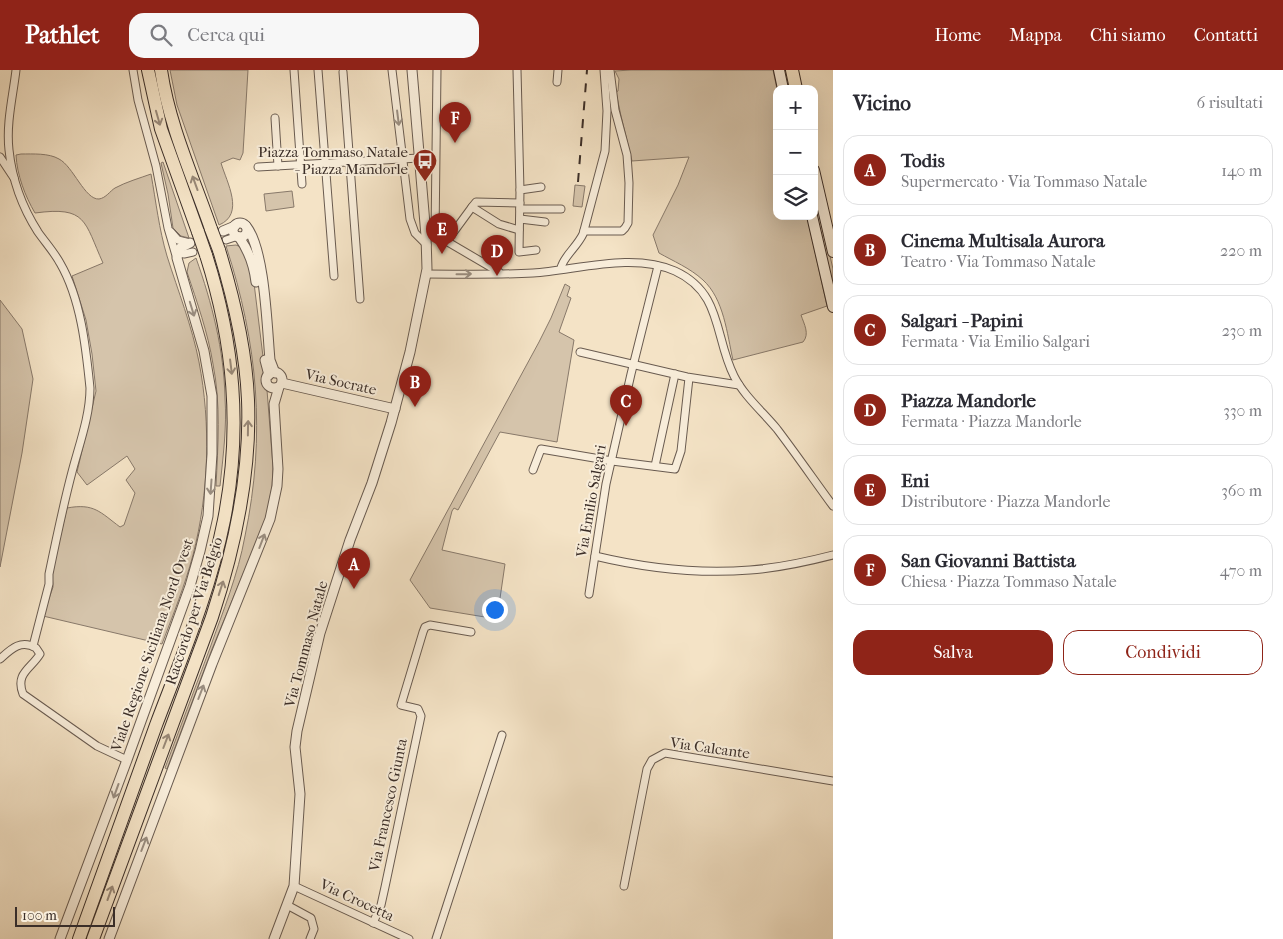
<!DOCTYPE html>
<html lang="it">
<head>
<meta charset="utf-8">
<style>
  :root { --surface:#fff; --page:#f7f7f7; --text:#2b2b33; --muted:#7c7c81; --line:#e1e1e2; --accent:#8f2418 }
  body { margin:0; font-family:"IM FELL French Canon",serif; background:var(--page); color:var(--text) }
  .controls { position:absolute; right:15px; top:15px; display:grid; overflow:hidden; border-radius:10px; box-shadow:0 5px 20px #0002 }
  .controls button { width:45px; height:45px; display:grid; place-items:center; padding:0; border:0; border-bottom:1px solid var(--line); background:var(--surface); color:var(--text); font:25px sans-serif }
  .scale { position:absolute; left:15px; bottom:12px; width:100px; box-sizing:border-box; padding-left:5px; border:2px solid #3b2e28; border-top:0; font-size:14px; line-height:18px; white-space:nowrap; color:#3b2e28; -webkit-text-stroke:4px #f8edda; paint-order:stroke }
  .you { position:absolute; left:494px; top:539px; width:18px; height:18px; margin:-12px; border:4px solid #fff; border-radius:50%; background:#1a73e8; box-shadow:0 0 0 8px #1a73e833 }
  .badge { display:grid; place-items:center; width:32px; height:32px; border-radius:50%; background:var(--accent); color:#fff; font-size:16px; font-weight:700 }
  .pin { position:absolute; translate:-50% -41px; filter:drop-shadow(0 1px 2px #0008) }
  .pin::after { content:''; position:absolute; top:26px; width:18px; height:15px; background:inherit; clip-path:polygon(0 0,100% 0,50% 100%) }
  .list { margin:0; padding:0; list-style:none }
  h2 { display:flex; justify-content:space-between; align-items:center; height:65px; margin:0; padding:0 20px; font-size:21px }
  h2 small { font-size:16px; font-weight:400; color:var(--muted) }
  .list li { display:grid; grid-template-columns:32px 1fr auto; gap:15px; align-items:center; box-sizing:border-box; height:70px; margin:0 10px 10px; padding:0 10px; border:1px solid var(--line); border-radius:15px }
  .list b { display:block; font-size:19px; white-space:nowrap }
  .list p { margin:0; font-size:16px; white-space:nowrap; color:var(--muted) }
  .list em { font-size:16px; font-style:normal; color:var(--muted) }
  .actions { display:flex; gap:10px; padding:15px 20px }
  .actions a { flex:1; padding:11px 0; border:1px solid var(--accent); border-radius:15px; text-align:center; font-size:18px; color:var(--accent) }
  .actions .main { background:var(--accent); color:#fff }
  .icon { flex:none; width:28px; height:28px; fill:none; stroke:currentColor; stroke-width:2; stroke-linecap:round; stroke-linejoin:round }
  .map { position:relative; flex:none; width:833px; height:869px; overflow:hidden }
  header { display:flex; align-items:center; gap:30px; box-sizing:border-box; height:70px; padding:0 25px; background:var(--accent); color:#fff }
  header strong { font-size:24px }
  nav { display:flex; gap:28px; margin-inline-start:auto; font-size:18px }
  .search { width:350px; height:45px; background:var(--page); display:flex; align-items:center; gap:12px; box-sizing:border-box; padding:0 18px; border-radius:15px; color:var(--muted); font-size:19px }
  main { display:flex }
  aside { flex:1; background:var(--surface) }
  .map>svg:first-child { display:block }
</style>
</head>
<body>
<header>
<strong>Pathlet</strong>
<div class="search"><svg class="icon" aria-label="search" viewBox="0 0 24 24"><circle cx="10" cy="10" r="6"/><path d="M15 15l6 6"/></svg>Cerca qui</div>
<nav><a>Home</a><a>Mappa</a><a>Chi siamo</a><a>Contatti</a></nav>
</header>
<main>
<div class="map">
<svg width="833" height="869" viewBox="0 0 833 869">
  <rect width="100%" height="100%" fill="#f4e3c6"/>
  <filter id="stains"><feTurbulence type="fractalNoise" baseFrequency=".004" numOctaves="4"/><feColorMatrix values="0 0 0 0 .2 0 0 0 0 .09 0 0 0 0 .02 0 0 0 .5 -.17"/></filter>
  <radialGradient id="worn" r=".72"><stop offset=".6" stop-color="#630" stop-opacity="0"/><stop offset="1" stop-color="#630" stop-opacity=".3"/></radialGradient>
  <!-- green -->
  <g fill="#d5c4ab" stroke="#88796a">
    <path d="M170 0H248L243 83 240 90 233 88 221 93C227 113 245 144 219 155L177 35Z"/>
    <path d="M631 0H773L777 19V146H807L827 236 801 245C804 254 810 264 803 272L733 290C727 264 724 229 703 210 690 198 673 191 659 183L653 165 678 115 689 87 632 91 621 46 616 22 618 21 619 9 615 1Z"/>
    <path d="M21 84C33 84 49 83 59 89 73 96 85 130 99 129 106 128 110 121 115 118 126 112 140 108 151 104 156 132 159 159 167 186 178 221 192 256 199 292 211 354 209 423 193 485 185 515 173 545 162 574L43 546 53 517 52 502 67 438C94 433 100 442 120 457L124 455 135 423 126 410 135 399 127 386 87 415 77 402 96 321 92 284 86 250 72 206 103 193C84 151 87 136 35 143 25 126 17 105 16 85Z"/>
    <path d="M163 92 189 168 181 166 173 158 168 124 161 93Z"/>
    <path d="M575 115 585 116 582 137 573 136Z"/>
    <path d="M814 116 833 199V217L814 135Z"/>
    <path d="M292 121 294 137 266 141 264 124Z"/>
    <path d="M236 175 241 177 253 205 265 303 264 312 267 320 273 397 272 417 266 449 212 579 167 699 165 698C180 658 195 618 210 578 223 541 238 505 245 466 266 365 258 274 226 176Z"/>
    <path d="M196 188C212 233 224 280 225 328 227 357 223 387 220 416H216C218 375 221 334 213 294 208 263 197 232 187 202L189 193Z"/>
    <path d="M565 214 570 217 567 226 571 228 559 262 574 270 557 372 500 362 458 440 454 438 452 441 442 480 505 494 497 549 430 538 410 510 539 272 551 248Z"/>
    <path d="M0 230 22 259 33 309 22 383 0 497Z"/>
  </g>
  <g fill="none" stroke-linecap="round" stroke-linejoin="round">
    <defs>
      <g id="minor">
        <path d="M16 0C13 26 6 53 9 80 12 109 22 137 38 162 45 172 54 182 60 193 81 229 86 278 90 318 90 346 79 375 72 402 63 436 56 470 49 504V514L33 576"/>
        <path d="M133 0 138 30 156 96 168 158 177 189"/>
        <path d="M294 0 302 114"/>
        <path d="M318 0 334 206"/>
        <path d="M392 0 410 149 415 163 427 175"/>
        <path d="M517 0 520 120"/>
        <path d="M343 2 360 229"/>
        <path d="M557 12 558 0"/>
        <path d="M275 48 278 96"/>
        <path d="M0 87 14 108"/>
        <path d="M258 97 419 88"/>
        <path d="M472 137 476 132 520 133"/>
        <path d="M520 139H561"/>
        <path d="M520 149 545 152"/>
        <path d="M584 161H622L625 158 628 153 629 113 627 85 615 40 610 0"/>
        <path d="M171 162 178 170 190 173"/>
        <path d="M432 166 441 168 499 202"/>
        <path d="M435 166 437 0"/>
        <path d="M226 170 238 166"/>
        <path d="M447 171 472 137 499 154 519 160"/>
        <path d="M176 180 184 184 193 182"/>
        <path d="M536 180 519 182 520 120 541 117"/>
        <path d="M561 198C563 187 577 177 583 164L605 81 607 41 604 0"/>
        <path d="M426 204C462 204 497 205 533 203 577 200 633 182 675 201 723 223 714 267 734 306 744 326 763 342 777 359 796 384 814 410 833 436"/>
        <path d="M580 282 687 307 739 315"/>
        <path d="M655 396 675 304"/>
        <path d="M533 400 541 379 612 391 675 399 681 381 689 308"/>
        <path d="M595 486C645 498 699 504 750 500 778 498 806 492 833 485"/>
        <path d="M589 524 606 414 631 304 658 196"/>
        <path d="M0 589C11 579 21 569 36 578L40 584C31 599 15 603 23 624L97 676 127 690"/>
        <path d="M294 816 409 869"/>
        <path d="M624 816 647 699 652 690 665 683 833 711"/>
        <path d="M287 835 311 848 314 859 310 869"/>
        <path d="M373 853 381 835 385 817 421 646 418 639 401 635 423 562 425 557 430 555 471 562"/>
        <path d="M436 869 502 665"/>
      </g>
      <g id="tertiary">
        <circle cx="240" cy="160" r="7"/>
        <path d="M246 156C265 179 267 258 270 290L275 303"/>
        <path d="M223 161 235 156"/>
        <path d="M239 167C249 181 254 195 256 212"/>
        <path d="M265 290 269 305"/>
        <circle cx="274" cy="310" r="8"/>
        <path d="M282 313 395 339"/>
        <path d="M60 869 127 690 190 516 200 481 208 446 212 384V326L204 281 177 188 180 178 190 173"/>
        <path d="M109 869 212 594 270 449 277 416 278 399 274 334 279 317"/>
        <path d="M274 869 294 816 300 724 295 677 297 661 320 563 350 470 372 413 391 353 410 282 427 199 426 166 412 0"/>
      </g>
      <g id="secondary">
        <path d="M779 0 783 19"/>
        <path d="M814 100 833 182"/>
        <path d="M812 146 833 237"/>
      </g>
      <g id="motorway">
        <path d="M148 0 161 59 198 162"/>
        <path d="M161 0C169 55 193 107 211 159"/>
        <path d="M792 0 796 19"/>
        <path d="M79 869C105 798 130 726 156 655 181 589 210 521 224 450 242 359 234 273 206 185"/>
        <path d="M93 869 212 547C235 477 251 404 248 330 246 279 234 229 219 180"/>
      </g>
    </defs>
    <!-- minor casing -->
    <use href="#minor" stroke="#695b50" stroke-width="9"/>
    <!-- tertiary casing -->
    <use href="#tertiary" stroke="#695b50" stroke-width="11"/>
    <!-- secondary casing -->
    <use href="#secondary" stroke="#3b2e28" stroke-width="12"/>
    <!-- motorway casing -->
    <use href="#motorway" stroke="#3b2e28" stroke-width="14"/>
    <!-- minor -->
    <use href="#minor" stroke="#f8edda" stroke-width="7"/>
    <!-- tertiary -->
    <use href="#tertiary" stroke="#f8edda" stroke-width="9"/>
    <!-- secondary -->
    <use href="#secondary" stroke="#f8edda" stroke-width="10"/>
    <!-- motorway -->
    <use href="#motorway" stroke="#f4e3c6" stroke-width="12"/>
    <!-- rail -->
    <path stroke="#3b2e28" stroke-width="2" stroke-dasharray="9 9" stroke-linecap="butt" d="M578 112 587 0"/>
    <defs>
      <g id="motorway-bridge">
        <path d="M211 159 219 180"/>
        <path d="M198 162 206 185"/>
      </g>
    </defs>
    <!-- motorway-bridge casing -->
    <use href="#motorway-bridge" stroke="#3b2e28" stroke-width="14" stroke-linecap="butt"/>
    <!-- motorway-bridge -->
    <use href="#motorway-bridge" stroke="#f4e3c6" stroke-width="12"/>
  </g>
  <!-- one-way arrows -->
  <defs><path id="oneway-shaft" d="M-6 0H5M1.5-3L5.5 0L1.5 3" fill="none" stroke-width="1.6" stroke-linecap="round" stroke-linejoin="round" transform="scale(1.25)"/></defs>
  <g stroke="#988877">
    <use href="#oneway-shaft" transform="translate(158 48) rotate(74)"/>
    <use href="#oneway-shaft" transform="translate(195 113) rotate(-110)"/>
    <use href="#oneway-shaft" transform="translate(231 297) rotate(83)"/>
    <use href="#oneway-shaft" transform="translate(248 358) rotate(-89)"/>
    <use href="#oneway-shaft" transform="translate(221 518) rotate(-72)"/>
    <use href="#oneway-shaft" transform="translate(166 671) rotate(-69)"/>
    <use href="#oneway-shaft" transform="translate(110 823) rotate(-70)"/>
  </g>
  <g stroke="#9a8e81">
    <use href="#oneway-shaft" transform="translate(398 48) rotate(83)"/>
    <use href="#oneway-shaft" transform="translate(464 204) rotate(-1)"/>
    <use href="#oneway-shaft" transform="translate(192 239) rotate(73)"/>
    <use href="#oneway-shaft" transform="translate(211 417) rotate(94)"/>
    <use href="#oneway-shaft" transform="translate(262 471) rotate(-69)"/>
    <use href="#oneway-shaft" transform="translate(201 622) rotate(-69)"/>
    <use href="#oneway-shaft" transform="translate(116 721) rotate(110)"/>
    <use href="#oneway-shaft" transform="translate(144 774) rotate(-69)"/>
  </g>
  <!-- icons -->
  <defs>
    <symbol id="bus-pin" viewBox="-11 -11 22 30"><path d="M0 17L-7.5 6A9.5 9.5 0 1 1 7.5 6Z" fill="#8f2418" stroke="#f8edda"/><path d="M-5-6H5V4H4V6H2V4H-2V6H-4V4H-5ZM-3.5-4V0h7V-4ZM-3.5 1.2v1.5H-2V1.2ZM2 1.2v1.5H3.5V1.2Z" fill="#fff"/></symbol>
  </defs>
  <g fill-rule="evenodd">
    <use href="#bus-pin" x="411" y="77" width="28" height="38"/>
  </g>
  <g text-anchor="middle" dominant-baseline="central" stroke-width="4" stroke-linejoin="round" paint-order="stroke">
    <!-- poi labels -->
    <g font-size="15" fill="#3b2e28" stroke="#f8edda" text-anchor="end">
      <text x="408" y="82">Piazza Tommaso Natale<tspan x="408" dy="17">- Piazza Mandorle</tspan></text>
    </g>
    <!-- street labels -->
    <g font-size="15" fill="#3b2e28" stroke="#f8edda">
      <text transform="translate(341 312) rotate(13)">Via Socrate</text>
      <text transform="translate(591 431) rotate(-80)">Via Emilio Salgari</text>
      <text transform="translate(194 541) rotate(-72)">Raccordo per Via Belgio</text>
      <text transform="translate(306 574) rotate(-75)">Via Tommaso Natale</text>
      <text transform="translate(152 575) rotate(-71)">Viale Regione Siciliana Nord Ovest</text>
      <text transform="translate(710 678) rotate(8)">Via Calcante</text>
      <text transform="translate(388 735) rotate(-78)">Via Francesco Giunta</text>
      <text transform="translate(357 830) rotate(25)">Via Crocetta</text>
    </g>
  </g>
  <rect width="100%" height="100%" filter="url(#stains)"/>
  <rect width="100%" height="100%" fill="url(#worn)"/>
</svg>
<div class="controls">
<button>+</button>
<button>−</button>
<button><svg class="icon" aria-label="layers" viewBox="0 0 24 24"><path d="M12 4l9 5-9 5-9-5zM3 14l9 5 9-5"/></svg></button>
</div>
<div class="scale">100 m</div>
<div class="you"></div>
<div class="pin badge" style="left:354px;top:519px">A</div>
<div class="pin badge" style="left:415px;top:337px">B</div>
<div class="pin badge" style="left:626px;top:356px">C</div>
<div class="pin badge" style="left:497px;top:206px">D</div>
<div class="pin badge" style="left:442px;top:184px">E</div>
<div class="pin badge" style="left:455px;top:73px">F</div>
</div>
<aside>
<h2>Vicino<small>6 risultati</small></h2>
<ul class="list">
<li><span class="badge">A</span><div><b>Todis</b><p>Supermercato · Via Tommaso Natale</p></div><em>140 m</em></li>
<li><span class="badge">B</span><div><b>Cinema Multisala Aurora</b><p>Teatro · Via Tommaso Natale</p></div><em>220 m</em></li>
<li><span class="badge">C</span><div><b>Salgari - Papini</b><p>Fermata · Via Emilio Salgari</p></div><em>230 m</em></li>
<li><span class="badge">D</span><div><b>Piazza Mandorle</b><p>Fermata · Piazza Mandorle</p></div><em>330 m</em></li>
<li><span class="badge">E</span><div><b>Eni</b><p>Distributore · Piazza Mandorle</p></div><em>360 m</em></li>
<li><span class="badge">F</span><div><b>San Giovanni Battista</b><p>Chiesa · Piazza Tommaso Natale</p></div><em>470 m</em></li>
</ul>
<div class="actions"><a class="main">Salva</a><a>Condividi</a></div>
</aside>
</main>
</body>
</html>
